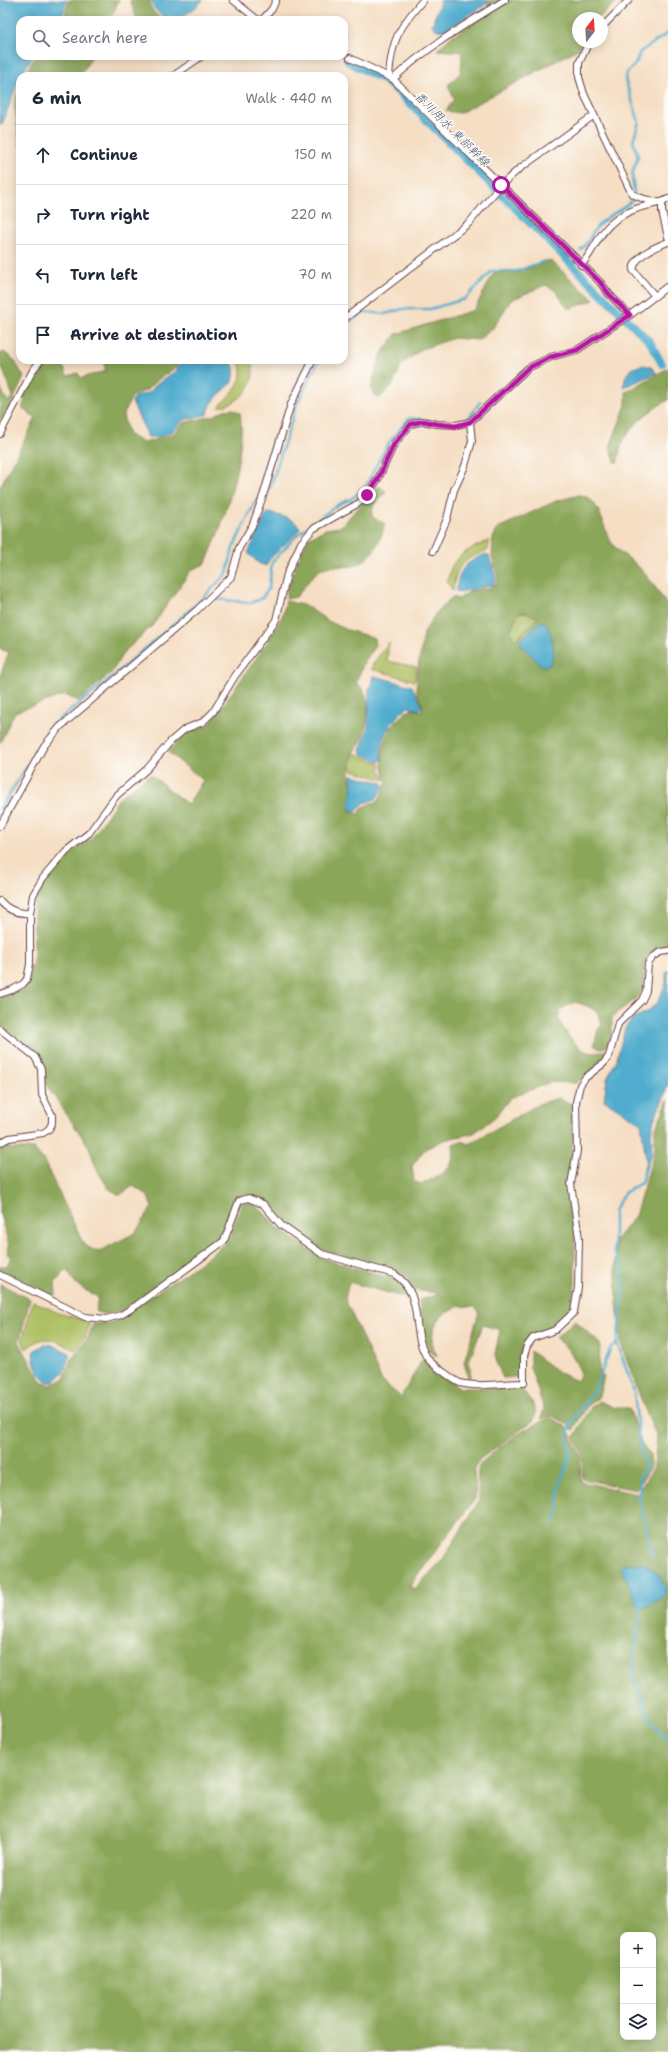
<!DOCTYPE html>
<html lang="en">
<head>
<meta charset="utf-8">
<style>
  :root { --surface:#fff; --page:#f6f6f7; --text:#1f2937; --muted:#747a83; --line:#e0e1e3 }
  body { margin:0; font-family:"Shantell Sans","Klee One",sans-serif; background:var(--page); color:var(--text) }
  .controls { position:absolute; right:12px; bottom:12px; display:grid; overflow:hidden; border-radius:8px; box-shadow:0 2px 10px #0003 }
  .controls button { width:36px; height:36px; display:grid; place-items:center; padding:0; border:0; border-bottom:1px solid var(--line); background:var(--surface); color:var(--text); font:20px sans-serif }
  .compass { position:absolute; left:572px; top:12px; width:36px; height:36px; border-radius:50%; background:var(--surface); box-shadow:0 2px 10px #0003; rotate:17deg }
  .stop { position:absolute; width:12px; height:12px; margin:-9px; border:3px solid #b5179e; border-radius:50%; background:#fff }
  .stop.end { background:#b5179e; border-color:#fff; box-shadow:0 1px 4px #0008 }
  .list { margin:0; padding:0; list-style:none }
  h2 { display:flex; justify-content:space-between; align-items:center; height:52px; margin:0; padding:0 16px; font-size:17px }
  h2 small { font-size:13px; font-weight:400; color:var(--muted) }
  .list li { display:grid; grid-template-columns:26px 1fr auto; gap:12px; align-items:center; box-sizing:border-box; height:60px; padding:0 16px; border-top:1px solid var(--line) }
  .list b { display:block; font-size:15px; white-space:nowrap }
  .list em { font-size:13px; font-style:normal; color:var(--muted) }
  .icon { flex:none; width:22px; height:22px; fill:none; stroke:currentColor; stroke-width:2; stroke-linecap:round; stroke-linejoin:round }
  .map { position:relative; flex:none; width:668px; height:2052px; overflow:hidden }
  .search { position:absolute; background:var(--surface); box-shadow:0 2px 10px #0003; left:16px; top:16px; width:332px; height:44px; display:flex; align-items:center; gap:10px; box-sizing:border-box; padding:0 14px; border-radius:12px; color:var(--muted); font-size:15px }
  .panel { position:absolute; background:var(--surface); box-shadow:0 2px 10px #0003; left:16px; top:72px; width:332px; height:292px; border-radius:12px }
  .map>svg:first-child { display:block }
</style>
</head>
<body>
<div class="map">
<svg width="668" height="2052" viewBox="0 0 668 2052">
  <rect width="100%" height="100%" fill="#fdfcf7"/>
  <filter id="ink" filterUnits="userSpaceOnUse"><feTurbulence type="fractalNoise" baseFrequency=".025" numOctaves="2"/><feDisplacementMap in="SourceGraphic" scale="8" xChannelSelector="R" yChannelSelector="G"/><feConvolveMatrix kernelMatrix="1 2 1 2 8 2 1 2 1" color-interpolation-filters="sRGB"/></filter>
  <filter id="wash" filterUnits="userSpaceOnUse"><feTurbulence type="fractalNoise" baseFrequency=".012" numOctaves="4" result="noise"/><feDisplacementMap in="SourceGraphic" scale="16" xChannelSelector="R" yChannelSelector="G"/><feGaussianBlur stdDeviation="0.9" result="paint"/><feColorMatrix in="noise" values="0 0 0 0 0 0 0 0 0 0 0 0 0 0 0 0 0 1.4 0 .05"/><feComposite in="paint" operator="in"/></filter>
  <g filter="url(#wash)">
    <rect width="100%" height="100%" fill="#f5dec3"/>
    <!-- green -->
    <g fill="#aebf63" stroke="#7c6f47">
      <path d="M238 360H251C259 383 242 403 219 407 232 391 248 381 238 360Z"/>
      <path d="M490 540 488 550C463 560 456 563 453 591L447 582C452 555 466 551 490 540Z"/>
      <path d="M525 612 539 617 515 640 510 632 518 613Z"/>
      <path d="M389 642 387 661 416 667 415 681 371 669 373 664Z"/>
      <path d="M354 753 381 764 380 769 385 780 352 770 351 765Z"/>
      <path d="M33 1301 58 1313 90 1322 85 1338 76 1350C54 1340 46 1332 26 1349L22 1341Z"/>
    </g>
    <!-- forest -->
    <g fill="#8aa659" stroke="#6a6242" fill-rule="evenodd">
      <path d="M69 0H119L110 20H61L65 14Z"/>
      <path d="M130 0H150C149 10 157 17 166 20H137Z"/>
      <path d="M489 0H618L599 18H578V42H582L578 49 460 113 446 111 454 99 448 85 461 72 462 52 437 50 452 36 489 13Z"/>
      <path d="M36 56H92L80 76H24Z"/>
      <path d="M20 86V146L14 103Z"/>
      <path d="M550 260 594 300 568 309 555 290 545 285 511 300 493 328 479 340 454 338 422 349 402 364 392 386 380 398 374 395 371 388 380 356 396 334 474 310 494 273 518 272Z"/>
      <path d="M4 352 14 360 24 377 0 428V387L8 402 13 396 0 362V354Z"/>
      <path d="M44 360H61L67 376 78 373 81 378 106 371 103 360H178L176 367 156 381 147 390 132 396 123 416 129 435 144 443 173 434 183 423 213 416 224 410 233 409 240 413C247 452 223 528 205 564L191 570 153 625 123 653 112 672 79 701 64 695 15 712 0 743V676L9 652 0 649V487L36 418 22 408 25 400 23 397Z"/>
      <path d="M668 368V400C644 414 620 432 618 462H615L610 447 626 405V392Z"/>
      <path d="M379 486 386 492 373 505 372 517 385 524C381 540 371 562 353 566 343 568 329 563 320 570 311 576 303 589 296 597L286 599 288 584 308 538 326 529 340 527Z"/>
      <path d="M579 495C601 498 601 524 610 540 615 550 629 558 637 565 649 577 659 592 668 607V945C629 957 653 979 639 995 633 1003 620 1009 612 1017V1032L608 1046 599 1049 594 1045 598 1030 602 1024C597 1008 591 1007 575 1002L561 1009 558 1019C566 1032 577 1053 594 1053 598 1053 603 1051 607 1050 601 1066 588 1071 577 1083L551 1082 510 1098 495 1117 474 1133 444 1140 425 1149 412 1166 414 1182 422 1184C443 1174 456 1170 453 1144L461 1141 469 1144 539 1104 558 1098 572 1104 574 1122 572 1154 568 1185 575 1238V1284L570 1309 553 1327 531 1336 525 1343 519 1357 520 1377 503 1378 497 1364 495 1354 500 1330 483 1325 469 1361 471 1376 468 1378 464 1362 479 1312 475 1307 459 1306 441 1316 433 1331 432 1344 437 1356 430 1352 425 1338 419 1300 437 1295V1293L413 1290 407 1277 388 1267 322 1250 283 1223 264 1201 252 1195 245 1194 237 1198 223 1239 122 1310 107 1314 96 1312 98 1297C83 1289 72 1285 68 1268L55 1283 56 1294 51 1296 11 1274 0 1270V1266H7L11 1257 7 1254 9 1246 0 1214V1149L5 1144 11 1149H34L43 1159 84 1245 98 1252 135 1233 152 1207 147 1195 133 1186 120 1195 109 1189 97 1170 89 1147 45 1083V1070L38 1056 0 1024V997L20 992 28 984 34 956V907L40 889 52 870 65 857 92 838 120 797 150 774 188 805 203 780 168 752 187 732 209 725 267 643 282 617 286 601 306 606 328 621 348 630 374 638 375 645 364 663 356 682C358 684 362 688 364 691 372 705 366 743 353 752L350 764V780L353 788 349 810 358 814C364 806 368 803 378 802L387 782C376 754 385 723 412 709L421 711 423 706 417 693V673L424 633 435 614 452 597 459 599 470 591 490 588 496 584 498 578 492 557 493 538 498 528 556 501ZM525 612 538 618 515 640 510 632 518 613Z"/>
      <path d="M668 1100V2052H0V1284L30 1299 19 1342 42 1383 51 1385 64 1379 71 1359 88 1338 93 1324 113 1322 200 1263 229 1240 241 1204 246 1202 256 1205 281 1230 323 1259 395 1279 405 1288 410 1299 349 1282 345 1299 382 1381 401 1397 422 1360 460 1388H521L532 1402 536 1412 534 1420 480 1459C468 1474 479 1482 475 1499L409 1586 415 1589 443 1559 479 1501C480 1489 475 1475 480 1464 500 1446 526 1426 551 1418L567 1427 580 1454 581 1482 637 1494 654 1467 657 1437 642 1402 621 1344 617 1302 615 1241 635 1216 655 1151V1130ZM623 1935H653V2037H623Z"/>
      <path d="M575 1320 600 1344 599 1374 604 1376 599 1397 588 1405 573 1430 569 1425 552 1416 541 1419 544 1409 530 1367V1351L558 1372 577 1381 581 1373 571 1353 556 1337Z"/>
      <path d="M599 1401 615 1408H629L641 1442 650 1455 651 1467 636 1490 583 1479 582 1453 574 1437 592 1406Z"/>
    </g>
    <!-- water -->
    <g fill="#50acce" stroke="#4d667c">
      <path d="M0 0H67L63 13 58 20H20V56H33L20 76 2 125H0Z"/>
      <path d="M152 0H203C193 11 173 27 159 13 154 9 152 6 152 0Z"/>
      <path d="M441 0H487L488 1 487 4 443 31 435 29 432 25Z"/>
      <path d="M180 360H231C242 384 224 386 213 402 210 405 209 410 208 414L184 420 172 432 158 437H148L132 402 134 397 149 393 157 384 177 370Z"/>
      <path d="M643 365 651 367 657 373 624 387C624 373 630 368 643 365Z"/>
      <path d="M269 513C278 515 297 519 300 529L269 560 266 566 258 563 248 553 266 515Z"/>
      <path d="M486 554 489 556 496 578 493 585 459 592 456 591C460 567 465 563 486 554Z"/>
      <path d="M541 621 545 622C553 635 556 651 550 665L544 666 538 663 519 642Z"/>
      <path d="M374 676 412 686 422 706 419 710 408 707C391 720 379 738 382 760L380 762 362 754 360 750 368 728 369 689Z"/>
      <path d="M352 775 383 783 384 785 376 799 364 803 356 812 350 809C348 797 356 792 351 778Z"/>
      <path d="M668 970V1084L663 1100 654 1119 651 1133 652 1154 644 1170 646 1160 641 1123 604 1100 607 1079 616 1061 625 1028 632 1019 647 1012 658 1002 666 983V972Z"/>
      <path d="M45 1344 52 1345 70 1353 64 1372 54 1382C50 1382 47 1383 45 1380 38 1375 31 1358 34 1351Z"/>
      <path d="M641 1563C651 1566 668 1581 665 1594 661 1600 650 1604 644 1608L639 1607 621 1567 624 1564Z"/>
    </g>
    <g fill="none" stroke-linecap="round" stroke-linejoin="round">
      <!-- stream -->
      <g stroke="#50acce" stroke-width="2.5">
        <path d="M580 250C588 245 590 235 597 227 606 215 623 211 632 200L634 191 632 175 638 156 633 141 639 122 625 79 627 73 636 63 640 52 668 33"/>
        <path d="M344 326 364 312 385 314 403 309H430L465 299 492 271H517L545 261"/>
        <path d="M465 420 469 418 480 402"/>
        <path d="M270 488 297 404 319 360"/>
        <path d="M217 599 251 603 262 598 269 588 272 562 297 535 339 504 351 499 364 489 386 447 408 419 411 418 421 419"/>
        <path d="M0 809 45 738 47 729 105 683 198 603 227 573 233 548 256 500"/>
        <path d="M617 1343 634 1391 639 1442 646 1466 640 1479 639 1497 653 1555"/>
        <path d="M554 1523 558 1509 559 1484 570 1458 568 1434 572 1421 595 1389 611 1347 617 1343 624 1285 621 1264 614 1253V1211L624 1193 641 1183 647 1164"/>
        <path d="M641 1605 633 1674 649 1718 658 1730 668 1739"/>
      </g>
      <!-- canal -->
      <path stroke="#50acce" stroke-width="8" d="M348 62 384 80 397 91 650 342 662 364"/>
    </g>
  </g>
  <g filter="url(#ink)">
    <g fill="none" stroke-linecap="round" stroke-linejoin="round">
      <defs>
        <g id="street">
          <path d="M233 0 258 20"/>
          <path d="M262 20 272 9 276 0"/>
          <path d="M602 27 629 0"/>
          <path d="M589 42 579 63V77L584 94 632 194 644 199 662 203"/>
          <path d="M350 58 393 79 600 282 609 294 630 315"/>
          <path d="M389 75C392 38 399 28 423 0"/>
          <path d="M173 76 202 56"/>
          <path d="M393 79C427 47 466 24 505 0"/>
          <path d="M662 203V211L668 237"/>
          <path d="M581 265C594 252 598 233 614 221 620 216 628 212 636 209 646 205 658 205 668 199"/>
          <path d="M655 296 633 270C635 255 655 247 668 242"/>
          <path d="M344 319 469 223 501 185 519 169 593 116"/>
          <path d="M0 434 33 370 41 360"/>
          <path d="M433 551 447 519 454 490 465 466 472 441 470 422"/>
          <path d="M0 826 44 746 60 727 197 610 231 577 239 548 253 524 263 496 291 404 313 360"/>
          <path d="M0 901C8 910 19 914 30 913"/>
          <path d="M0 994 12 990 23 984 27 979 30 964V913L33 895 43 878 66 851 89 833 116 796 147 769 171 741 185 729 203 722 213 712 235 676 276 620 287 574 301 543 313 529 359 503 367 495 378 479 394 444 411 424 423 421 437 424 456 425 470 422 528 368 551 357 577 350 630 315 668 286"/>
          <path d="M0 1029 35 1057 41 1069 42 1095 52 1115V1123L49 1129 43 1133 9 1138 0 1143"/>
          <path d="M0 1275 85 1317 106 1319 121 1315 137 1305 224 1241 239 1201 248 1198 263 1204 281 1225 322 1254 394 1274C426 1294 409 1332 428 1359 432 1364 439 1369 445 1373 449 1376 455 1381 460 1383 480 1388 504 1383 524 1383V1356L527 1346 533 1338 555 1330 574 1312 578 1287 579 1238 571 1184 577 1151 576 1102 580 1085 585 1078 604 1063 609 1056 618 1024 642 1000 646 991 648 964 653 957 661 952 668 951"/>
        </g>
      </defs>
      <!-- street casing -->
      <use href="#street" stroke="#643c42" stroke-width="8"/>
      <!-- street -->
      <use href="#street" stroke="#fff" stroke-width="6"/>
    </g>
  </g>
  <g fill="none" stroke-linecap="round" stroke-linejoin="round" filter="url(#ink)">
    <!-- route -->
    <path stroke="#b5179e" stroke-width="5" d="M367 495 378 479 394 444 411 424 423 421 437 424 456 426 470 422 528 368 551 357 577 350 630 315 609 294 600 282 501 185"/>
  </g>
  <g text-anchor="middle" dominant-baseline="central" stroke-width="3" stroke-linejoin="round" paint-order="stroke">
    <!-- water labels -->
    <g font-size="12" font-style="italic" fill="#4c576c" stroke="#fdfcf7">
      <text transform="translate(452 129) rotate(45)">香川用水 東部幹線</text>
    </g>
  </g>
</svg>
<div class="controls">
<button>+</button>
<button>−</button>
<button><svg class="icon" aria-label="layers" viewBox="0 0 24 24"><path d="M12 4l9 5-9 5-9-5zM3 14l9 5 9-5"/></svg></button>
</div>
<svg class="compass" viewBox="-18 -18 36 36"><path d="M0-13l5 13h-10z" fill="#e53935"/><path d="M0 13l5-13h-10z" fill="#747a83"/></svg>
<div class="stop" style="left:501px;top:185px"></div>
<div class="stop end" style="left:367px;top:495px"></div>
<div class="search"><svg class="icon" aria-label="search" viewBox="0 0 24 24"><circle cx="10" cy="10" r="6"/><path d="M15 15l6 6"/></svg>Search here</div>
<section class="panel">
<h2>6 min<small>Walk · 440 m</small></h2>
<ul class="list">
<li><svg class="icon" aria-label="ahead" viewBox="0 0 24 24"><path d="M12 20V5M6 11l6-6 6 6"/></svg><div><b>Continue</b></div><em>150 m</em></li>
<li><svg class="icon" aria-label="right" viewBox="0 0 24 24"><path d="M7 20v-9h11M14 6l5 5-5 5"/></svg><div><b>Turn right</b></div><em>220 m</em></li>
<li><svg class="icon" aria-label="left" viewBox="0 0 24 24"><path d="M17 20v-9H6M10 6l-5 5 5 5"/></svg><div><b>Turn left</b></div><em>70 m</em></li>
<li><svg class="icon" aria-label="arrive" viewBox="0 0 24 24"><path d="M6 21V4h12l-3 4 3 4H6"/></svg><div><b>Arrive at destination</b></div></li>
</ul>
</section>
</div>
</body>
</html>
